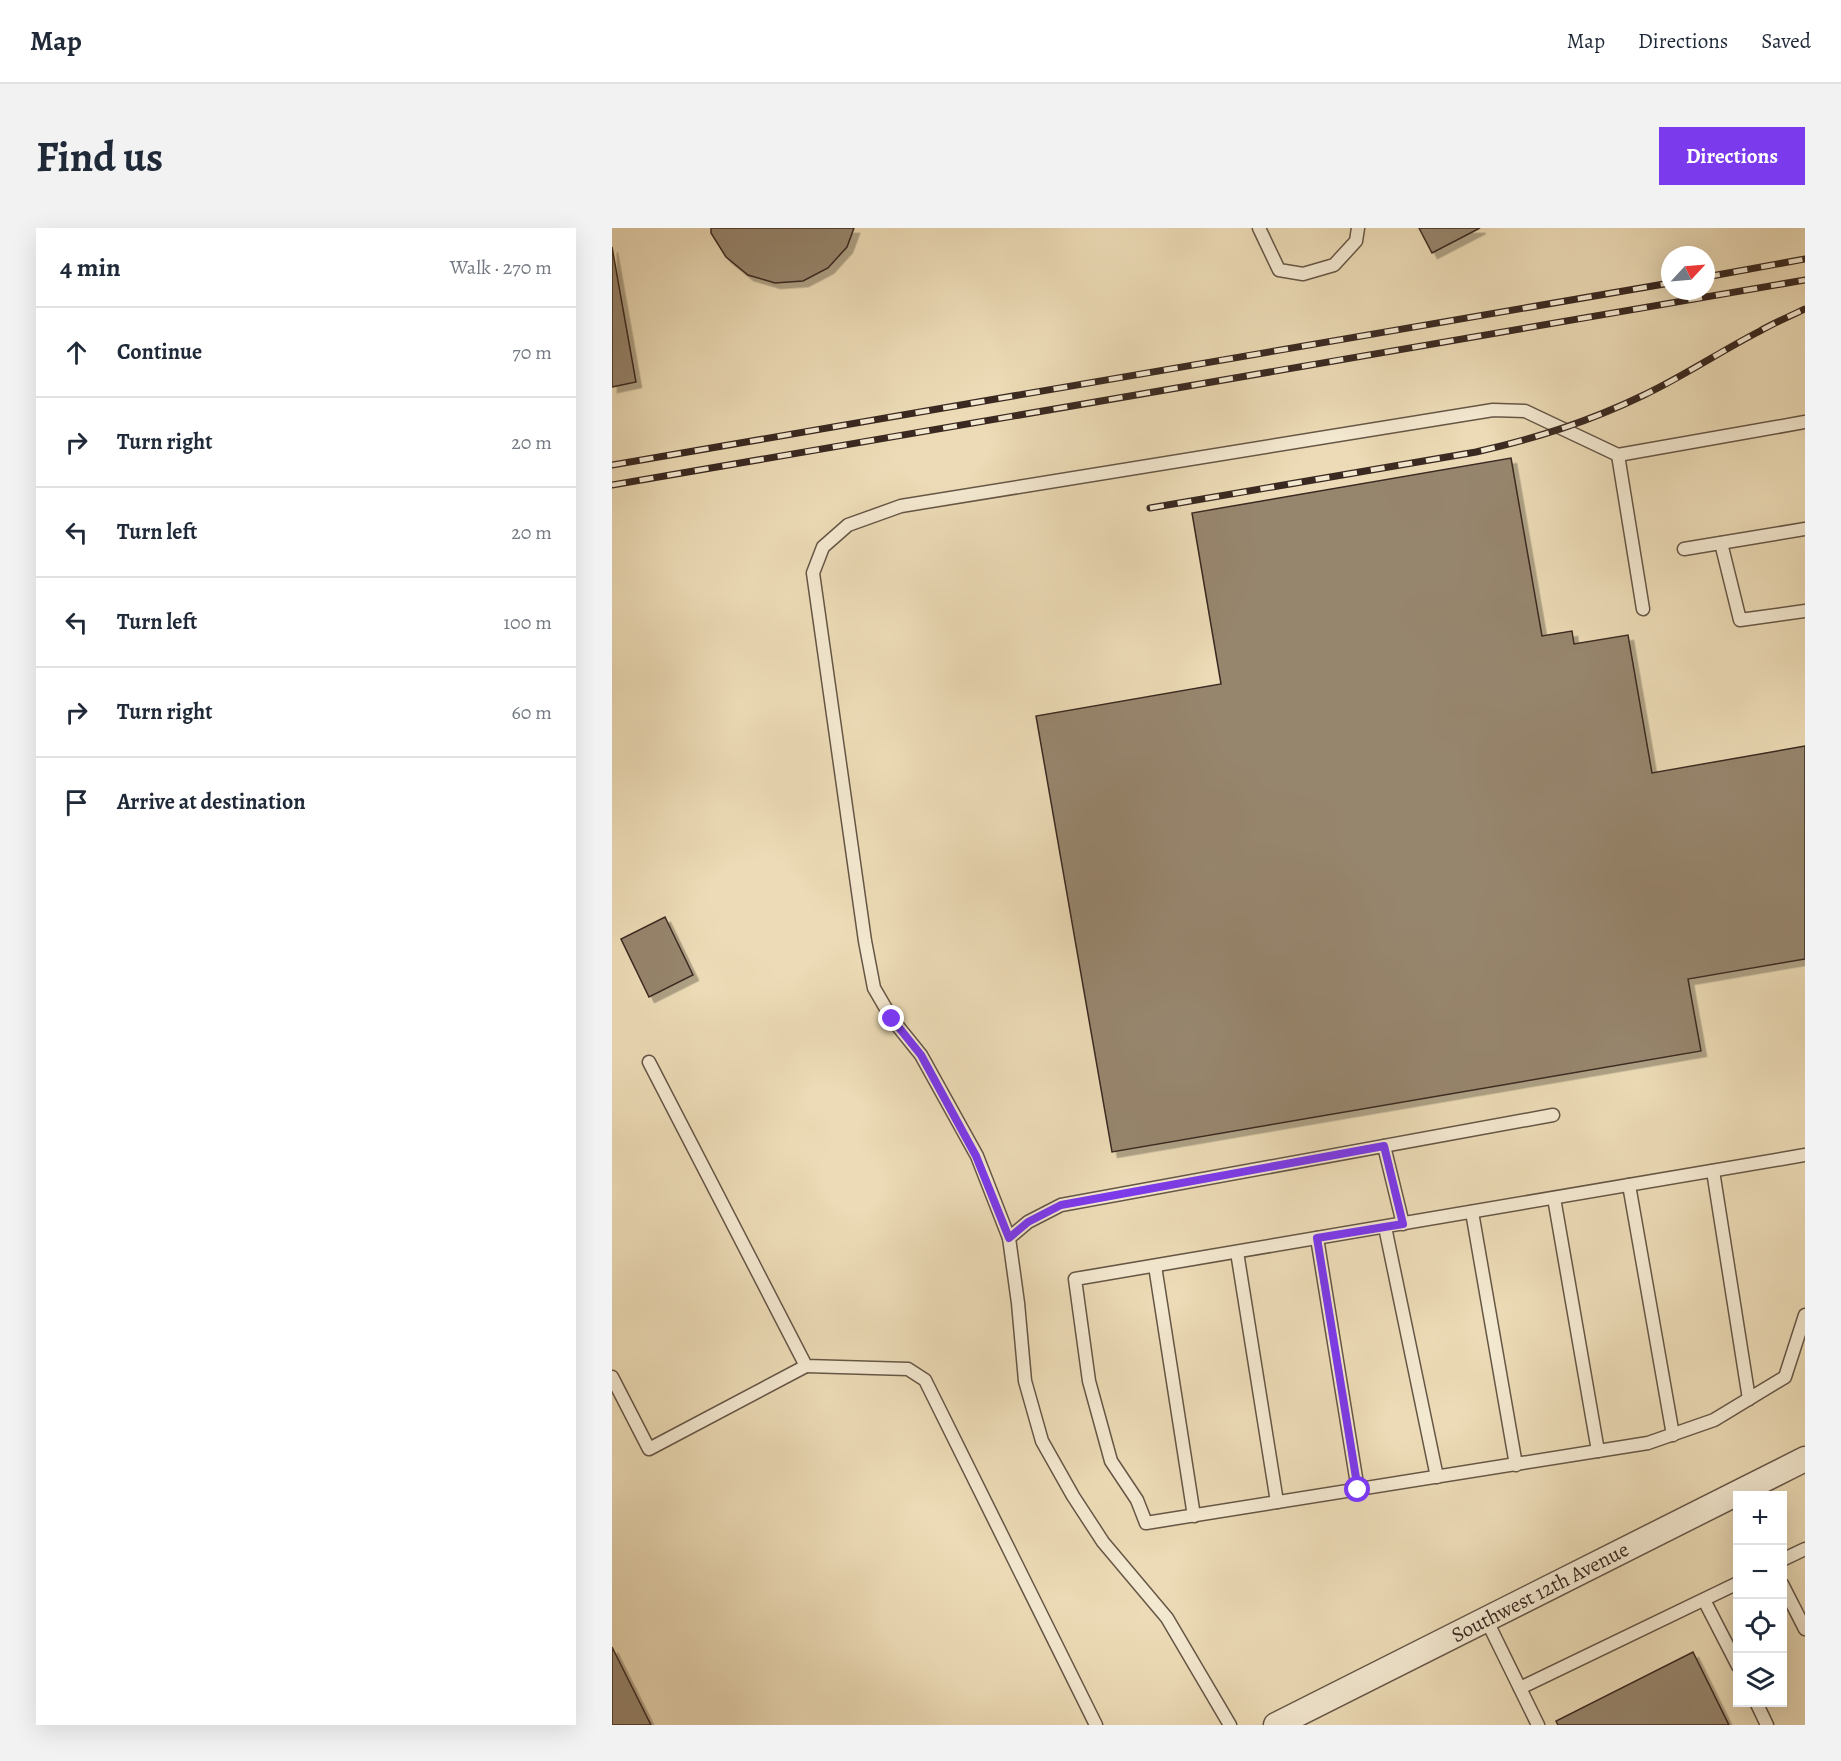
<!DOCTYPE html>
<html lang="en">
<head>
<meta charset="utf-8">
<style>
  :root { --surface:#fff; --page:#f2f2f3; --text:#1f2937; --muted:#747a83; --line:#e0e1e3; --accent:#7c3aed }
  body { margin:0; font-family:Alegreya,serif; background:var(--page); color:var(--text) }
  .controls { position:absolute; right:18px; bottom:18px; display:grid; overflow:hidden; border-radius:0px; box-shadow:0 6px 24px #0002 }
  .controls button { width:54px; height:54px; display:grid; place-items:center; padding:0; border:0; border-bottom:2px solid var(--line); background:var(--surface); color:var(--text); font:30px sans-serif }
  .compass { position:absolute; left:1049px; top:18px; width:54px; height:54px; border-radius:50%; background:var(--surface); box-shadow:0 6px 24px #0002; rotate:64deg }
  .stop { position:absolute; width:18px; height:18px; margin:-14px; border:4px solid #7c3aed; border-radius:50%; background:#fff }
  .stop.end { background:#7c3aed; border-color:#fff; box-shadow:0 2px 6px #0008 }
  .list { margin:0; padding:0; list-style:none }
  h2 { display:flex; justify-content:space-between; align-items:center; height:78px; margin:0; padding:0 24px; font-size:26px }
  h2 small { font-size:20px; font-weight:400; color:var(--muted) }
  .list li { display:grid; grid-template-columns:39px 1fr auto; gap:18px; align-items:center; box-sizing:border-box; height:90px; padding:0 24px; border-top:2px solid var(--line) }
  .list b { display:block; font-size:22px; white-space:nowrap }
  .list em { font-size:20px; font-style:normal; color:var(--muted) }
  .icon { flex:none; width:33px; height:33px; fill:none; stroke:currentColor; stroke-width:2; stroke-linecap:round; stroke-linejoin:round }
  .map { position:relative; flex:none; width:1193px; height:1497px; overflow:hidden; border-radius:0px }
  header { display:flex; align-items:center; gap:36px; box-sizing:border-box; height:84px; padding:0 30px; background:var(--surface); border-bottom:2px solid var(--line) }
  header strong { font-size:28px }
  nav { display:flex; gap:33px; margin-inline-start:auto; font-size:21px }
  .intro { display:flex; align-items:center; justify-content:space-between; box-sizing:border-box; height:144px; padding:0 36px }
  h1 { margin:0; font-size:42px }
  .button { padding:15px 27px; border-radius:0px; background:var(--accent); color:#fff; font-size:21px; font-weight:700 }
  main { display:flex; gap:36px; padding:0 36px }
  aside { flex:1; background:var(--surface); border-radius:0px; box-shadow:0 6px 24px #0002 }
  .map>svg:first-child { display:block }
</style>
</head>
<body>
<header>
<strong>Map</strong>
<nav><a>Map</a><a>Directions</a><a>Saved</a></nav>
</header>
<div class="intro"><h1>Find us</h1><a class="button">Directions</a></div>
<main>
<aside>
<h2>4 min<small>Walk · 270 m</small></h2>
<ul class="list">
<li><svg class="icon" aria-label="ahead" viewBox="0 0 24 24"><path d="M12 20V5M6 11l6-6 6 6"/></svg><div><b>Continue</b></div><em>70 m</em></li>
<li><svg class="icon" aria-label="right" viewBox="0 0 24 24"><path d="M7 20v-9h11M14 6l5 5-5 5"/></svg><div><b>Turn right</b></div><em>20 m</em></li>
<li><svg class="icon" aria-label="left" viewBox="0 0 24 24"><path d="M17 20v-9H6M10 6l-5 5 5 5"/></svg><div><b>Turn left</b></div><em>20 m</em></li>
<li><svg class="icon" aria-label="left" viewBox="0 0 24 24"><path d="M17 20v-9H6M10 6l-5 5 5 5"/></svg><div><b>Turn left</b></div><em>100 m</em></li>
<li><svg class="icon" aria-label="right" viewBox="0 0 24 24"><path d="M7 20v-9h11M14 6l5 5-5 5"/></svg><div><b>Turn right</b></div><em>60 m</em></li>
<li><svg class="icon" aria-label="arrive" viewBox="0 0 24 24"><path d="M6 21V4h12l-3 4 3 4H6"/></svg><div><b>Arrive at destination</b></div></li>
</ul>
</aside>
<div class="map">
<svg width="1193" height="1497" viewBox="0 0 1193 1497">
  <defs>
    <filter id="shadow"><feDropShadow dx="5.5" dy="5.5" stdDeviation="0" flood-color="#0004"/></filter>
  </defs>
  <rect width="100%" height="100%" fill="#ecdbb6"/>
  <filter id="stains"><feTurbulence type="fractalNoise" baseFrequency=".00333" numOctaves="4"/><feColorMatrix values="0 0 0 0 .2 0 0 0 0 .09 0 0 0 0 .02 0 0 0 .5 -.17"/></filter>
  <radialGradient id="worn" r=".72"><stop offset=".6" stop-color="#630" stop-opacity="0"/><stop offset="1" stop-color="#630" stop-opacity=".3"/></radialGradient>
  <!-- building -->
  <g fill="#97866e" stroke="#3a2921" stroke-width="1.5" filter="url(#shadow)">
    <path d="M99 0H242L235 19 216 40 191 53 163 55 136 47 114 29 99 5Z"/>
    <path d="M807 0H868L820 25Z"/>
    <path d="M0 19 24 154 0 159Z"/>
    <path d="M899 230 930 408 960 403 962 416 1016 407 1040 545 1193 518V731L1076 751 1089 823 500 924 424 488 609 456 580 285Z"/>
    <path d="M53 689 81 747 37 769 9 711Z"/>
    <path d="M0 1419 39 1497H0Z"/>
    <path d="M1081 1424 1117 1497H946L944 1493Z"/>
  </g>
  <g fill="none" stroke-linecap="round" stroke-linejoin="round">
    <defs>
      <g id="service">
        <path d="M647 0 667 42 691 46 722 37 744 13 746 0"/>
        <path d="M1109 315 1128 392 1193 383"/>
        <path d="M1072 321 1193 301"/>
        <path d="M1031 381 1006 227 1193 194"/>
        <path d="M37 834 194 1138 296 1141 313 1152 484 1497"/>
        <path d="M772 918 791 996"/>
        <path d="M1193 927 463 1051 477 1153 499 1233 525 1272 534 1295 1036 1215 1102 1192 1173 1149 1193 1087"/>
        <path d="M1101 943 1137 1171"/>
        <path d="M1017 957 1061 1207"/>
        <path d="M942 970 986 1223"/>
        <path d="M860 984 904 1237"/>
        <path d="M773 999 825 1249"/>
        <path d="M397 1010 365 928 309 827 280 791 262 760 253 713 201 345 211 319 236 297 289 278 881 182 913 183 1006 227"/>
        <path d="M705 1010 746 1262"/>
        <path d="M625 1024 665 1274"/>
        <path d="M543 1038 582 1288"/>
        <path d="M0 1149 37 1221 194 1138"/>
        <path d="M1170 1332 1193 1321"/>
        <path d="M1170 1356 1193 1401"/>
        <path d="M1092 1372 1126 1438"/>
        <path d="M874 1391 926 1497"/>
        <path d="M908 1460 1126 1355"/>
        <path d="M1144 1474 1155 1497"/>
        <path d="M618 1497 555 1390 491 1314 461 1268 430 1213 413 1153 406 1075 397 1010 416 994 449 977 941 887"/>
      </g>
      <path id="minor" d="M664 1497 1193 1231"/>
    </defs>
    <!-- service casing -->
    <use href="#service" stroke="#665646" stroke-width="15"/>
    <!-- minor casing -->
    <use href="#minor" stroke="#665646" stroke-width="27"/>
    <!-- service -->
    <use href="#service" stroke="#f3e8d0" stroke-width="12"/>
    <!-- minor -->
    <use href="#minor" stroke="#f3e8d0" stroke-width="24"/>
    <defs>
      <g id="rail">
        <path d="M1094 49 1193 31"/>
        <path d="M0 237 1058 55"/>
        <path d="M0 257 1193 52"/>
        <path d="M538 280 864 224C925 210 976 194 1032 167 1072 148 1109 123 1148 103 1162 95 1178 88 1193 81"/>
      </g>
    </defs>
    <!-- rail casing -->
    <use href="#rail" stroke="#3a2921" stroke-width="7"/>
    <!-- rail -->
    <use href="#rail" stroke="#f3e8d0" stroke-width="4.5" stroke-dasharray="14" stroke-linecap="butt"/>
  </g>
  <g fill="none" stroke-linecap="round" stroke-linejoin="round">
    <!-- route -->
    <path stroke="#7c3aed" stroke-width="8" d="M280 791 309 827 364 928 397 1010 416 994 449 977 772 918 791 996 705 1010 746 1262"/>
  </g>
  <g text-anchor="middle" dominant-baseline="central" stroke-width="4.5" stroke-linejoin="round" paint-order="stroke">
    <!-- street labels -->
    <g font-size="21" fill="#3a2921" stroke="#f3e8d0">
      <text transform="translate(928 1364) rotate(-27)">Southwest 12th Avenue</text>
    </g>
  </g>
  <rect width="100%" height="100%" filter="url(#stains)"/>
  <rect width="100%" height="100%" fill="url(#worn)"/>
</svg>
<div class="controls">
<button>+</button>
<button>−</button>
<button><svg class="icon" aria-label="locate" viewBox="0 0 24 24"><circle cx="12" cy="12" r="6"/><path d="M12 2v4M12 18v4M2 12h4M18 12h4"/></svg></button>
<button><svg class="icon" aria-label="layers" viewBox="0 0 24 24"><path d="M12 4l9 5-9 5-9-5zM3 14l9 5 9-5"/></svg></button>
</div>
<svg class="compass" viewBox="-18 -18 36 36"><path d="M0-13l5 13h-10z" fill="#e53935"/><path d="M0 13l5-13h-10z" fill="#747a83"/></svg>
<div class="stop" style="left:746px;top:1262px"></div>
<div class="stop end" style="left:280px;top:791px"></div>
</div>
</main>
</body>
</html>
